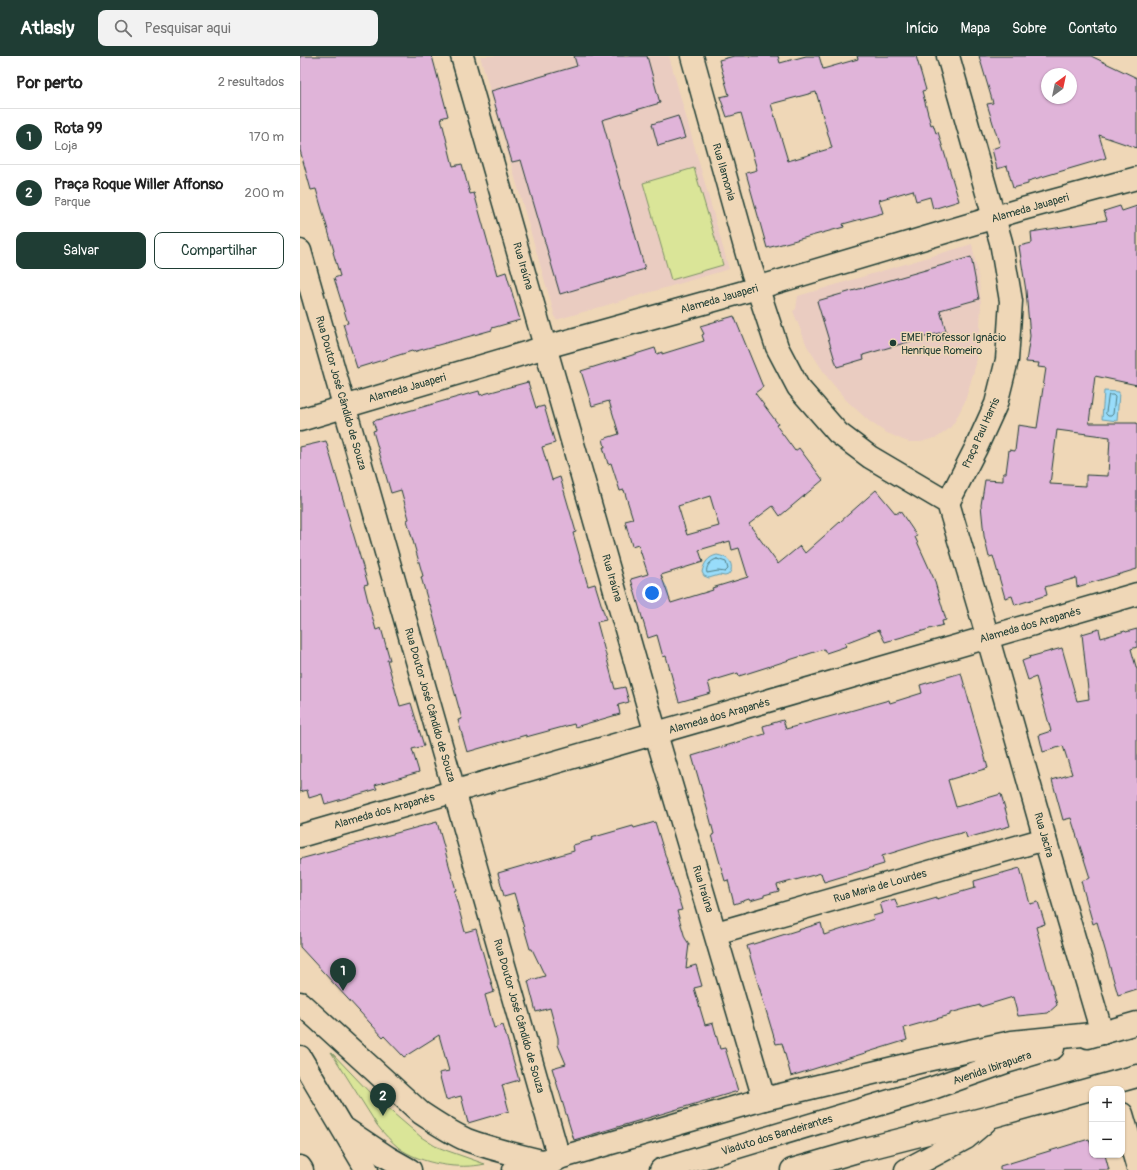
<!DOCTYPE html>
<html lang="pt">
<head>
<meta charset="utf-8">
<style>
  :root { --surface:#fff; --page:#f2f2f2; --text:#222; --muted:#767676; --line:#e0e0e0; --accent:#1f3d34 }
  body { margin:0; font-family:Pangolin,sans-serif; background:var(--page); color:var(--text) }
  .controls { position:absolute; right:12px; bottom:12px; display:grid; overflow:hidden; border-radius:8px; box-shadow:0 1px 3px #0004 }
  .controls button { width:36px; height:36px; display:grid; place-items:center; padding:0; border:0; border-bottom:1px solid var(--line); background:var(--surface); color:var(--text); font:20px sans-serif }
  .compass { position:absolute; left:741px; top:12px; width:36px; height:36px; border-radius:50%; background:var(--surface); box-shadow:0 1px 3px #0004; rotate:33deg }
  .you { position:absolute; left:352px; top:537px; width:14px; height:14px; margin:-10px; border:3px solid #fff; border-radius:50%; background:#1a73e8; box-shadow:0 0 0 6px #1a73e833 }
  .badge { display:grid; place-items:center; width:26px; height:26px; border-radius:50%; background:var(--accent); color:#fff; font-size:13px; font-weight:700 }
  .pin { position:absolute; translate:-50% -33px; filter:drop-shadow(0 1px 2px #0008) }
  .pin::after { content:''; position:absolute; top:21px; width:14px; height:12px; background:inherit; clip-path:polygon(0 0,100% 0,50% 100%) }
  .list { margin:0; padding:0; list-style:none }
  h2 { display:flex; justify-content:space-between; align-items:center; height:52px; margin:0; padding:0 16px; font-size:17px }
  h2 small { font-size:13px; font-weight:400; color:var(--muted) }
  .list li { display:grid; grid-template-columns:26px 1fr auto; gap:12px; align-items:center; box-sizing:border-box; height:56px; padding:0 16px; border-top:1px solid var(--line) }
  .list b { display:block; font-size:15px; white-space:nowrap }
  .list p { margin:0; font-size:13px; white-space:nowrap; color:var(--muted) }
  .list em { font-size:13px; font-style:normal; color:var(--muted) }
  .actions { display:flex; gap:8px; padding:12px 16px }
  .actions a { flex:1; padding:9px 0; border:1px solid var(--accent); border-radius:8px; text-align:center; font-size:14px; color:var(--accent) }
  .actions .main { background:var(--accent); color:#fff }
  .icon { flex:none; width:22px; height:22px; fill:none; stroke:currentColor; stroke-width:2; stroke-linecap:round; stroke-linejoin:round }
  .map { position:relative; flex:none; width:837px; height:1114px; overflow:hidden }
  header { display:flex; align-items:center; gap:24px; box-sizing:border-box; height:56px; padding:0 20px; background:var(--accent); color:#fff }
  header strong { font-size:19px }
  nav { display:flex; gap:22px; margin-inline-start:auto; font-size:14px }
  .search { width:280px; height:36px; background:var(--page); display:flex; align-items:center; gap:10px; box-sizing:border-box; padding:0 14px; border-radius:8px; color:var(--muted); font-size:15px }
  main { display:flex }
  aside { flex:1; background:var(--surface) }
  .map>svg:first-child { display:block }
</style>
</head>
<body>
<header>
<strong>Atlasly</strong>
<div class="search"><svg class="icon" aria-label="search" viewBox="0 0 24 24"><circle cx="10" cy="10" r="6"/><path d="M15 15l6 6"/></svg>Pesquisar aqui</div>
<nav><a>Início</a><a>Mapa</a><a>Sobre</a><a>Contato</a></nav>
</header>
<main>
<aside>
<h2>Por perto<small>2 resultados</small></h2>
<ul class="list">
<li><span class="badge">1</span><div><b>Rota 99</b><p>Loja</p></div><em>170 m</em></li>
<li><span class="badge">2</span><div><b>Praça Roque Willer Affonso</b><p>Parque</p></div><em>200 m</em></li>
</ul>
<div class="actions"><a class="main">Salvar</a><a>Compartilhar</a></div>
</aside>
<div class="map">
<svg width="837" height="1114" viewBox="0 0 837 1114">
  <rect width="100%" height="100%" fill="#efd7b7"/>
  <filter id="ink" filterUnits="userSpaceOnUse"><feTurbulence type="fractalNoise" baseFrequency=".025" numOctaves="2"/><feDisplacementMap in="SourceGraphic" scale="8" xChannelSelector="R" yChannelSelector="G"/><feConvolveMatrix kernelMatrix="1 2 1 2 8 2 1 2 1" color-interpolation-filters="sRGB"/></filter>
  <g filter="url(#ink)">
    <!-- built -->
    <g fill="#eaccc1">
      <path d="M180 0H369L429 213 256 264Z"/>
      <path d="M672 188 679 225 681 248 680 272 676 308 665 345 655 365 650 372 638 381 621 386H609L603 384 585 376 569 365 546 344 527 321 507 290 493 255 496 253 498 240Z"/>
    </g>
    <!-- green -->
    <g fill="#dae598" stroke="#7c9166">
      <path d="M394 112 423 209 371 224 343 127Z"/>
      <path d="M31 996 72 1039 121 1081 135 1090 148 1095 185 1108C159 1114 121 1108 99 1092 91 1085 84 1078 77 1069Z"/>
    </g>
    <!-- water -->
    <g fill="#98dcfa" stroke="#689cab">
      <path d="M804 335 819 336 817 365 802 363Z"/>
      <path d="M417 499C427 501 433 505 431 515L428 519 425 520 419 519 409 522 404 520 402 516C404 507 408 501 417 499Z"/>
    </g>
    <g fill="none" stroke-linecap="round" stroke-linejoin="round">
      <!-- shore -->
      <g stroke="#4f7d83" stroke-width="1">
        <path d="M809 339H813L815 341 813 358 811 360H808L806 358Z"/>
        <path d="M417 503 426 506 428 513 425 516 418 515 407 517C405 511 411 504 417 503Z"/>
      </g>
    </g>
    <!-- building -->
    <g fill="#e0b4d9" stroke="#1f3d34" fill-rule="evenodd">
      <path d="M0 0H132L148 60 141 62 153 110 162 108 170 138 174 137 197 219 206 216 220 264 192 272V274L113 296 112 295 57 312 43 268 48 267 34 222 40 220 33 196 34 195 16 133 11 134 0 94Z"/>
      <path d="M274 0H347L360 47 302 64 345 213 260 238 221 104 212 106 191 35 277 10Z"/>
      <path d="M434 0H478L480 7 506 0H519L523 13 558 3 557 0H616L626 34 622 35 631 69 633 68 636 77 638 76 659 145 633 153 630 141 616 145 613 134 579 144 583 157 543 168 544 171 467 192 446 117 457 114 441 57 427 61 420 41 429 39 419 4ZM516 36 532 92 488 105 471 48Z"/>
      <path d="M679 0H791L837 22V92L799 79 806 102 728 125V128L713 132 707 110 697 113 692 93 700 90 687 48 693 47ZM747 18H771V42H747Z"/>
      <path d="M378 60 385 82 358 90 352 68Z"/>
      <path d="M820 150 822 155 837 150V329L795 320 789 367H837V513L777 531 776 522 745 531 747 539 715 549 712 540 705 542 693 500 689 501 684 480 681 449 685 424 703 425V417H706L709 394 715 395 718 369 737 372 746 312 738 311 739 307 726 306 730 280 726 235 719 190 732 187 731 176 807 164 804 155ZM757 374 810 381 808 420 786 419V430L750 428Z"/>
      <path d="M671 201 679 243 640 254 646 275 563 299 564 303 537 311 517 245Z"/>
      <path d="M434 260 463 331 455 337 478 368 476 369 495 395 499 392 523 424 480 460 473 450 449 468 478 508 500 490 505 497 576 434 596 458 600 455 617 480 615 481 634 523 646 564 642 565 643 569 585 586 579 574 545 587 547 590 526 597 524 593 439 620 438 617 408 626 411 637 379 646 366 600 363 601 357 579 348 582 331 523 348 518 338 488 332 490 325 465 333 463 324 434 320 435 311 407 308 408 303 391H305L303 383 319 378 309 345 292 350 281 315 355 292 357 298 362 296V298L404 285 402 279 404 278 400 270ZM410 440 419 470 387 479 378 450ZM430 485 432 494 439 492 448 521 412 532 413 534 371 547 361 519 403 506 399 494Z"/>
      <path d="M228 326 236 352 244 350 255 387 242 391 252 424 260 421 276 476 273 477 288 530 295 528 306 564 297 566 315 633 325 631 329 646 318 649 320 658 275 671 274 668 226 681V679L167 696 158 664 162 663 130 548 129 549 121 521 123 520 107 464 109 463 101 434 91 437 73 375 76 374 73 365 179 335 180 339Z"/>
      <path d="M26 385 68 528 64 529 68 545 76 574 81 572 90 604H87L100 650 111 647 124 690 112 693 119 716 75 729 77 733 25 748 22 738 9 742 7 734 0 736V391Z"/>
      <path d="M799 573 801 582 825 575 826 576 837 573V591L831 593 837 614V933L818 939 797 866 793 868 781 825 790 822 771 762 763 764 752 724 772 718 763 690 743 696 739 679 751 675 736 621 728 624 722 605 730 602 729 601 762 592 777 645 789 643 782 578Z"/>
      <path d="M661 617 688 712 648 724 656 751 701 738 710 770 667 782 665 776 634 784 582 800 584 808 524 826 521 817 477 829 479 835 464 839V841L450 845 449 843 434 848 428 824 425 825 412 779 414 778 409 759 392 700 465 678 463 670 483 664 486 673 589 644 590 647 622 637 620 629Z"/>
      <path d="M137 766 156 834 154 835 165 876 176 873 194 936 185 939 194 972 203 969 219 1024 202 1029 209 1055 168 1067 161 1040 146 1044 139 1017 149 1015 139 979 104 1001 84 980 83 981 0 891V803Z"/>
      <path d="M355 766 382 854 377 855 385 882 389 888 386 912 396 909 402 930 394 932 405 969 413 967 420 993 425 992 438 1035 274 1084 252 1012 266 1008 258 989V982L250 952 236 956 228 925 245 920 232 893H230L214 837 204 840 198 817 274 795 273 789 292 784 291 782 333 770 334 772Z"/>
      <path d="M720 812 730 848 738 846 745 868 736 871 757 949 748 957 718 960 713 941 680 951V949L650 957V959L604 972 607 984 491 1020 482 987 476 988 447 890 521 867 524 879 574 863 573 860 583 857 580 847 595 843 598 852 637 841V843L675 832 674 825Z"/>
      <path d="M789 1083 792 1093V1099H805L809 1114H700V1110Z"/>
    </g>
    <g fill="none" stroke-linecap="round" stroke-linejoin="round">
      <defs>
        <g id="minor">
          <path d="M162 0 356 678 464 1043"/>
          <path d="M392 0 450 209 477 291 498 331 538 377 570 401 648 447 681 558 745 783 802 977"/>
          <path d="M648 0 701 186 711 245 707 304 696 348 676 392 648 447"/>
          <path d="M0 195 259 1102"/>
          <path d="M0 364 246 291 440 237 719 154 837 122"/>
          <path d="M0 780 837 538"/>
          <path d="M416 877 745 783"/>
          <path d="M0 947 121 1057C136 1067 151 1077 167 1084 191 1093 216 1099 241 1105"/>
          <path d="M822 1058 837 1109"/>
        </g>
        <g id="major">
          <path d="M788 981 837 967"/>
          <path d="M244 1112 259 1102 464 1043 627 1004 712 986 802 977"/>
          <path d="M361 1114 630 1033 706 1006 753 992"/>
          <path d="M492 1114 561 1094 690 1061 837 1020"/>
          <path d="M606 1114 666 1082 685 1066"/>
        </g>
        <g id="highway">
          <path d="M0 1001 67 1114"/>
          <path d="M45 1073 87 1101 110 1114"/>
          <path d="M0 1111 2 1114"/>
          <path d="M214 1114 241 1105 259 1102"/>
        </g>
      </defs>
      <!-- minor casing -->
      <use href="#minor" stroke="#1f3d34" stroke-width="25"/>
      <!-- major casing -->
      <use href="#major" stroke="#1f3d34" stroke-width="25"/>
      <!-- highway casing -->
      <use href="#highway" stroke="#1f3d34" stroke-width="25"/>
      <!-- minor -->
      <use href="#minor" stroke="#efd7b7" stroke-width="22"/>
      <!-- major -->
      <use href="#major" stroke="#efd7b7" stroke-width="22"/>
      <!-- highway -->
      <use href="#highway" stroke="#efd7b7" stroke-width="22"/>
    </g>
  </g>
  <!-- markers -->
  <circle fill="#1f3d34" stroke="#efd7b7" stroke-width="1.5" cx="593" cy="287" r="4"/>
  <g text-anchor="middle" dominant-baseline="central" stroke-width="3" stroke-linejoin="round" paint-order="stroke">
    <!-- street labels -->
    <g font-size="11" fill="#1f3d34" stroke="#efd7b7">
      <text transform="translate(424 116) rotate(74)">Rua Ilamonia</text>
      <text transform="translate(730 152) rotate(-16)">Alameda Jauaperi</text>
      <text transform="translate(223 210) rotate(74)">Rua Iraúna</text>
      <text transform="translate(419 243) rotate(-16)">Alameda Jauaperi</text>
      <text transform="translate(107 332) rotate(-16)">Alameda Jauaperi</text>
      <text transform="translate(41 337) rotate(74)">Rua Doutor José Cândido de Souza</text>
      <text transform="translate(681 377) rotate(-66)">Praça Paul Harris</text>
      <text transform="translate(312 522) rotate(74)">Rua Iraúna</text>
      <text transform="translate(730 569) rotate(-16)">Alameda dos Arapanés</text>
      <text transform="translate(130 649) rotate(74)">Rua Doutor José Cândido de Souza</text>
      <text transform="translate(419 660) rotate(-16)">Alameda dos Arapanés</text>
      <text transform="translate(84 755) rotate(-16)">Alameda dos Arapanés</text>
      <text transform="translate(744 779) rotate(74)">Rua Jacira</text>
      <text transform="translate(580 830) rotate(-16)">Rua Maria de Lourdes</text>
      <text transform="translate(403 833) rotate(73)">Rua Iraúna</text>
      <text transform="translate(219 960) rotate(74)">Rua Doutor José Cândido de Souza</text>
      <text transform="translate(692 1012) rotate(-19)">Avenida Ibirapuera</text>
      <text transform="translate(477 1079) rotate(-17)">Viaduto dos Bandeirantes</text>
    </g>
    <!-- poi labels -->
    <g font-size="11" fill="#1f3d34" stroke="#efd7b7" text-anchor="start">
      <text x="601" y="281">EMEI Professor Ignácio<tspan x="601" dy="13">Henrique Romeiro</tspan></text>
    </g>
  </g>
</svg>
<div class="controls">
<button>+</button>
<button>−</button>
</div>
<svg class="compass" viewBox="-18 -18 36 36"><path d="M0-13l5 13h-10z" fill="#e53935"/><path d="M0 13l5-13h-10z" fill="#767676"/></svg>
<div class="you"></div>
<div class="pin badge" style="left:43px;top:935px">1</div>
<div class="pin badge" style="left:83px;top:1060px">2</div>
</div>
</main>
</body>
</html>
